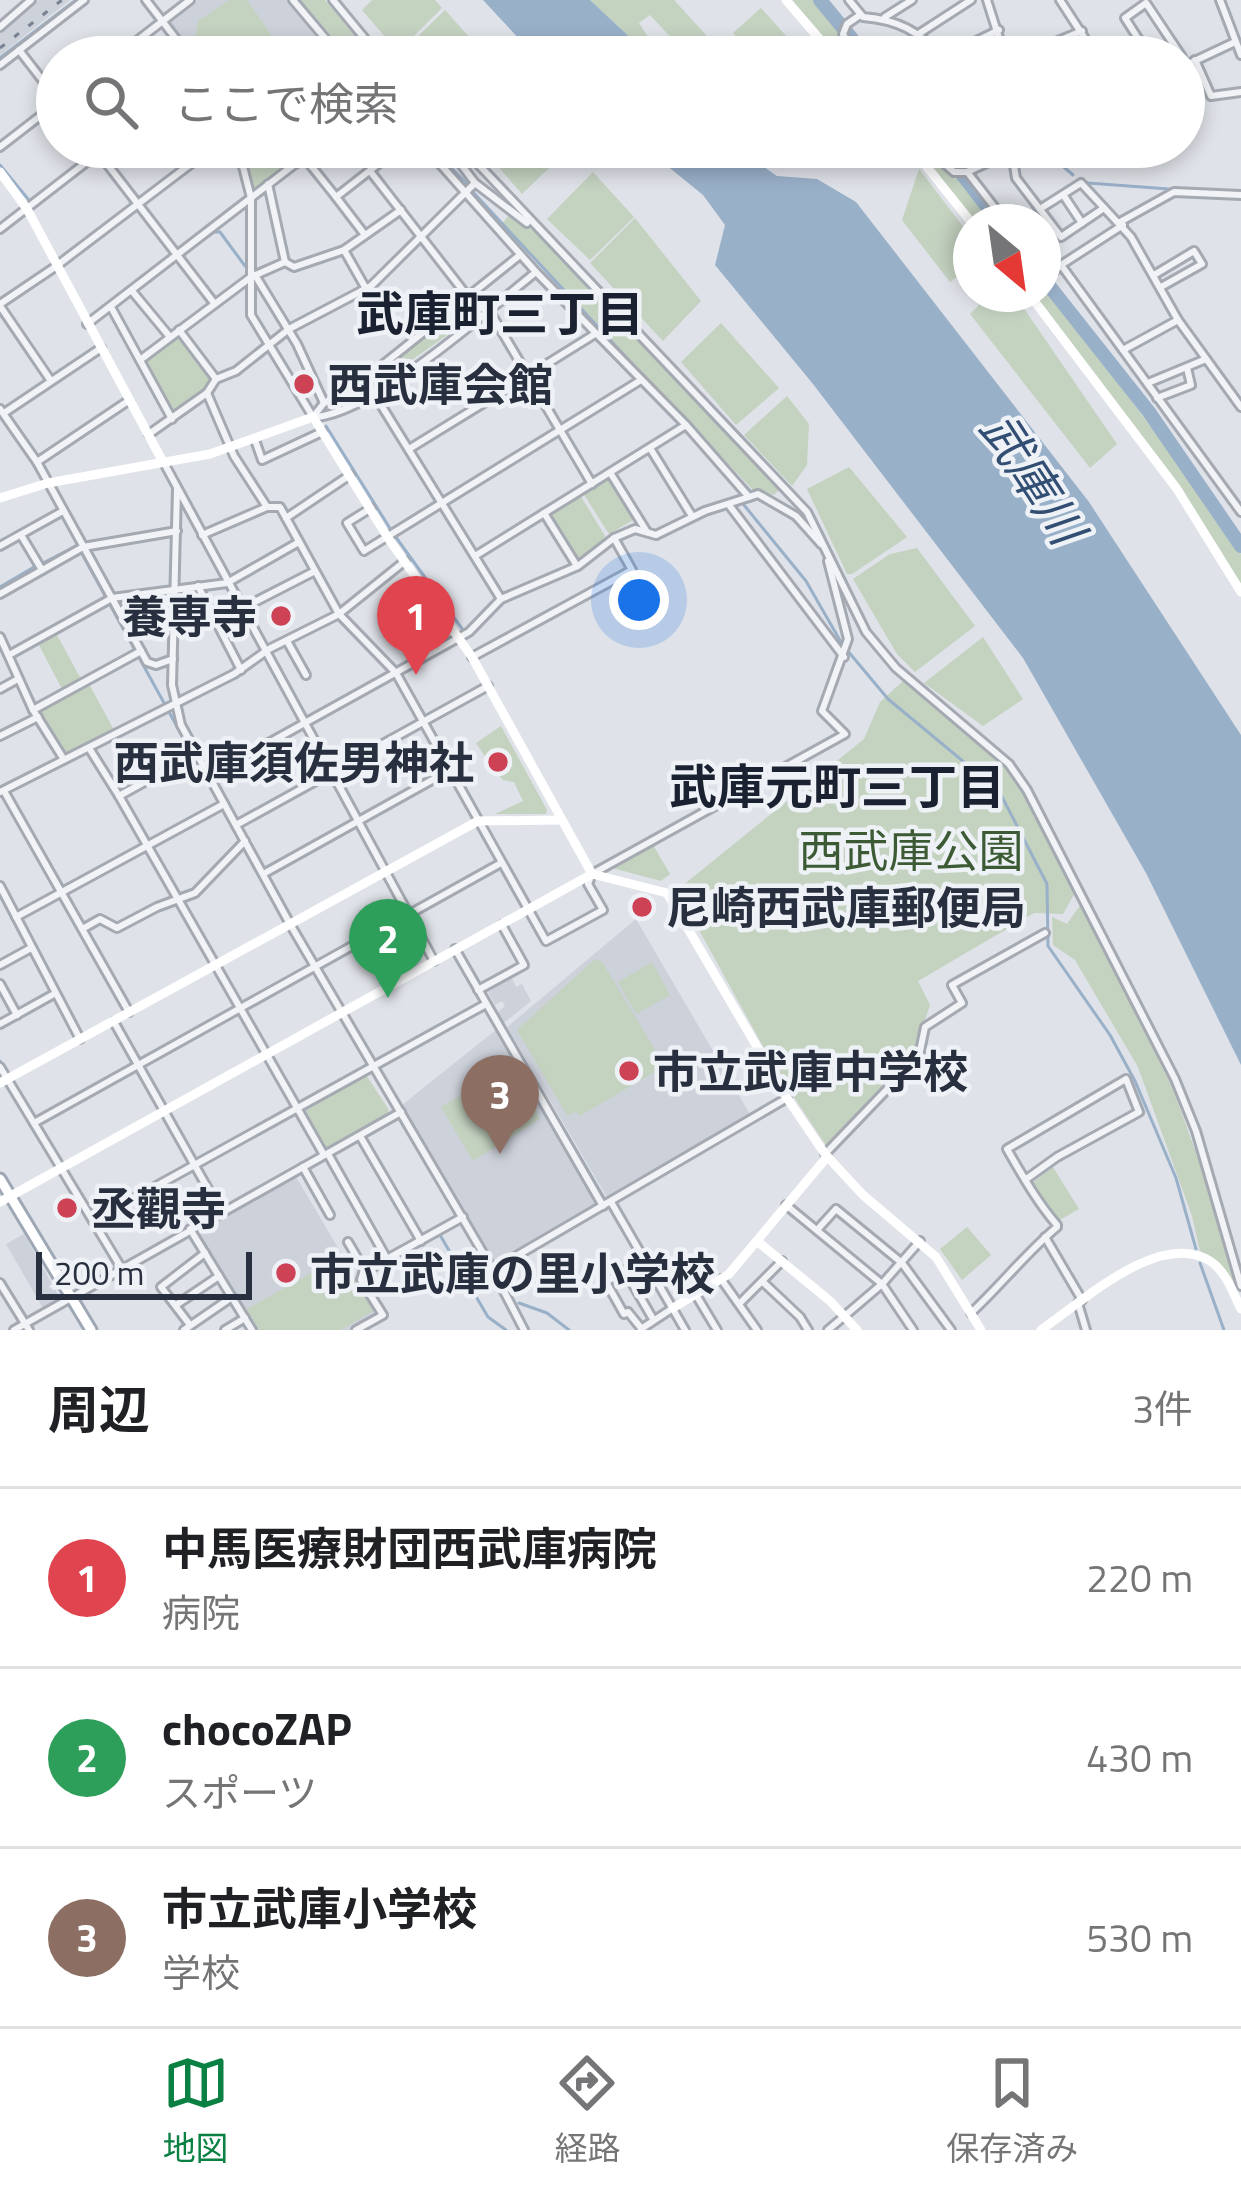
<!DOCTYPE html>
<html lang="ja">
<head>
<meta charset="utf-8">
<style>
  :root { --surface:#fff; --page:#f2f2f2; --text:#202124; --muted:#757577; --line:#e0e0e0; --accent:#0b8043 }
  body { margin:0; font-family:"Titillium Web","Noto Sans JP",sans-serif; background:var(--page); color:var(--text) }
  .compass { position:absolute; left:953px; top:204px; width:108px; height:108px; border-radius:50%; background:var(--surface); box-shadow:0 6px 18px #0003; rotate:151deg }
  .scale { position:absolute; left:36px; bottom:30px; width:216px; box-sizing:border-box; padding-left:12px; border:6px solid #28303f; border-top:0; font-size:33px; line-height:42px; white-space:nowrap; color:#28303f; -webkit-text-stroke:9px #eef1f6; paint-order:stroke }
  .you { position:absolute; left:639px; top:600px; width:42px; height:42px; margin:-30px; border:9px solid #fff; border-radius:50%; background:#1a73e8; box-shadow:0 0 0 18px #1a73e833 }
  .badge { display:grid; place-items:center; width:78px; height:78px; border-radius:50%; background:var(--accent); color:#fff; font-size:39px; font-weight:700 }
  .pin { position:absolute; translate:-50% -99px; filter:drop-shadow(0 3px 6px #0008) }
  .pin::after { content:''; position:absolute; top:63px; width:42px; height:36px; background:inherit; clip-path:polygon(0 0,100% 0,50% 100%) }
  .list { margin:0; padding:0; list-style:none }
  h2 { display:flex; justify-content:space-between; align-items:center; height:156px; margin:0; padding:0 48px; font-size:51px }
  h2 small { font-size:39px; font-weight:400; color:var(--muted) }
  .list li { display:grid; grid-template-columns:78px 1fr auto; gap:36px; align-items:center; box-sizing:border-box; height:180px; padding:0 48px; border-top:3px solid var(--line) }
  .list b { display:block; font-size:45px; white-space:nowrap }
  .list p { margin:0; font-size:39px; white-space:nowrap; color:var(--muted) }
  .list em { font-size:39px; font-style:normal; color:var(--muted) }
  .icon { flex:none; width:66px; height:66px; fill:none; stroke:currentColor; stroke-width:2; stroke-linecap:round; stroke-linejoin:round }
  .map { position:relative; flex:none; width:1241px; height:1330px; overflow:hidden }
  .search { position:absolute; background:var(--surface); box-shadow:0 6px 18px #0003; left:36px; right:36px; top:36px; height:132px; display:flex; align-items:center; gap:30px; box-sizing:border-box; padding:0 42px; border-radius:66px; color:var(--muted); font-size:45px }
  .sheet { height:696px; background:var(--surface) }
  nav { display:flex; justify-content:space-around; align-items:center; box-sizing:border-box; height:168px; border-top:3px solid var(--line); background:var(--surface); font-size:33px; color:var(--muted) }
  nav a { display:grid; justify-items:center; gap:6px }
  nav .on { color:var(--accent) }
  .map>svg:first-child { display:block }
</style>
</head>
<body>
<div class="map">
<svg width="1241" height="1330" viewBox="0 0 1241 1330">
  <rect width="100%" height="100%" fill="#dfe2e8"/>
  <!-- built -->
  <g fill="#cdd1da">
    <path d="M39 0H70L0 55V33Z"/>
    <path d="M198 0H287L335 57H195L171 25V20Z"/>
    <path d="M636 919 751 1116 608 1199 507 1027Z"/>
    <path d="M511 976 516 987 522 984 531 1001 504 1023 498 1012 505 1006 502 1001 495 1005 486 988Z"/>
    <path d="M497 1029 598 1204 495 1267 402 1105Z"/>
    <path d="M295 1175 376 1312 350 1330H254L196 1234Z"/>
    <path d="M24 1234 61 1300 44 1310 6 1244Z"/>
  </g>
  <!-- green -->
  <g fill="#c4d2c0">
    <path d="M229 0H247L286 56 209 57 195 37 198 21Z"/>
    <path d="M300 0H325L373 57H350Z"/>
    <path d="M372 0H435L442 8 398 52 362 10Z"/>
    <path d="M590 0H674L726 57H689L650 15 639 23 661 57H651Z"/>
    <path d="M792 0H815L840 29 839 35 852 56 841 57Z"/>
    <path d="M761 8 805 57H755L733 33Z"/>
    <path d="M445 10 487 57H400L399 55Z"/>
    <path d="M242 147H281L292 161 255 189Z"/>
    <path d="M481 147 487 148 571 147 522 194Z"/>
    <path d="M913 147H921L955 179 960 176 997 222H973Z"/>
    <path d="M919 169 971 237V267L950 282 902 220Z"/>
    <path d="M593 172 634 217 590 260 547 219Z"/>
    <path d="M509 215 537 233 779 490 774 495 753 490 502 224Z"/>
    <path d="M635 218 701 301 663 341 590 263Z"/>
    <path d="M1043 282 1226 528 1241 554V584L1159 460 1031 294H1043Z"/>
    <path d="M990 294H1014L1117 444 1090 468 970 314Z"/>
    <path d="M466 303 477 309V314L375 386 372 377Z"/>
    <path d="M721 323 779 388 736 425 681 362Z"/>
    <path d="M177 336 213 378 195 398 174 413 144 363Z"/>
    <path d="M787 396 809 424 807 465 792 486 744 435Z"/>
    <path d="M849 467 907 537 852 574H847L807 489Z"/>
    <path d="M607 479 635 519 609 534 583 493Z"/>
    <path d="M580 495 605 536 602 543 577 559 549 514Z"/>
    <path d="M917 548 975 626 915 672 897 654 853 579 890 554Z"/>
    <path d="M57 635 82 681 63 691 39 645Z"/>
    <path d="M983 637 1023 699 983 726 924 683Z"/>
    <path d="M903 681 1002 764 1024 792 1076 891 1063 914 1034 913 918 981 930 1005 914 1054 827 1147 776 1070 677 890 864 739 880 702Z"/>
    <path d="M89 684 114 730 66 753 40 711Z"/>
    <path d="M501 726 547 810 546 814H495L523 801 514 782 503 780 497 773 506 766 502 756 488 761 476 743Z"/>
    <path d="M653 845 670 874 661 881 612 868Z"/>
    <path d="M1081 904 1172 1087 1213 1199 1235 1278 1232 1281 1215 1260 1200 1251 1192 1216 1138 1067 1075 960 1053 945 1052 917 1067 924Z"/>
    <path d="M595 959 602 962 665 1066 580 1116 576 1112 567 1115 517 1030Z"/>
    <path d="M652 962 670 995 636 1014 618 982Z"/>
    <path d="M511 1067 540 1119 473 1161 441 1107Z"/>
    <path d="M366 1075 389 1110 386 1116 324 1150 303 1112Z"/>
    <path d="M1053 1167 1079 1209 1058 1221 1031 1184Z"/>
    <path d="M967 1227 991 1255 962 1280 940 1249Z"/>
    <path d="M340 1257 374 1311 340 1330H259L247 1309Z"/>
  </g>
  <!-- water -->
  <g fill="#99b0c9">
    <path d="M483 0H590L651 57H536Z"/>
    <path d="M644 147H736L777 176 817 179 856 202 1089 502 1241 735V1065L1146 873 1023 658 813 384 715 265 725 225 703 195Z"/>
  </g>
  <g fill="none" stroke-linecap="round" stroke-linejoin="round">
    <!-- stream -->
    <g stroke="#99b0c9" stroke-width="3">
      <path d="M1216 0 1220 10"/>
      <path d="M992 8 1008 57"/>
      <path d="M1223 17 1227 28"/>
      <path d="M320 27 347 57"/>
      <path d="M0 58 76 0"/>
      <path d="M431 147 467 184"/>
      <path d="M1041 147 1073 175"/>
      <path d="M105 159 138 197"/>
      <path d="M0 165 28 199"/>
      <path d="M1088 183 1169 189"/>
      <path d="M1203 190 1238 192"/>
      <path d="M472 191 751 492"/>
      <path d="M37 203 84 167"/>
      <path d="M143 205 177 249"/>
      <path d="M187 251 214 232H220L245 266"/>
      <path d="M298 352 311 382"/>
      <path d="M326 426 391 530"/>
      <path d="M744 505 806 581 842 644 888 699 999 791 1047 884 1048 946 1110 1035 1135 1081 1176 1178 1196 1249"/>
      <path d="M395 536 463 630"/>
      <path d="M81 552 229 821"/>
      <path d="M43 563 74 547"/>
      <path d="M0 587 34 567"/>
      <path d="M500 1020 681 1330"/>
      <path d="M0 1061 5 1069"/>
      <path d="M393 1188 426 1241 440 1235 488 1317 506 1330"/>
      <path d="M1200 1263 1224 1330"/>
      <path d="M519 1303 547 1313 569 1330"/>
    </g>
    <!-- river -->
    <g stroke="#99b0c9" stroke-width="14">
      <path d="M820 0 867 57"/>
      <path d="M941 147 999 222"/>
      <path d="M1043 278 1149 412 1241 546"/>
    </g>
    <defs>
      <g id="street">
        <path d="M146 0 190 57"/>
        <path d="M293 0 341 57"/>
        <path d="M333 0 380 57"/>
        <path d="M849 0 863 17C899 20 918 31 943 57"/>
        <path d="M987 0 1005 57"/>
        <path d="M1060 0 1097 57"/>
        <path d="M1220 0 1241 55"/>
        <path d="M885 17 912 0"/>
        <path d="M0 27 31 0"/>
        <path d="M920 33 971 0"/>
        <path d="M19 50 57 99"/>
        <path d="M116 57 190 0"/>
        <path d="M167 57 182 46"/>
        <path d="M855 57 843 34 847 24 860 15"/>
        <path d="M944 57 999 30"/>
        <path d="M1031 57V52L1082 31"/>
        <path d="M1150 57 1125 18 1146 3 1182 57"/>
        <path d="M1195 60 1211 96 1241 92"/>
        <path d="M0 65 84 0"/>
        <path d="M1184 66 1235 42"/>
        <path d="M0 147 57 103"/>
        <path d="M94 147 214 303"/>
        <path d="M238 147 251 198V315L313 417"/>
        <path d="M285 147 297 163"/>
        <path d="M448 147 475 183 527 223"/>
        <path d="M462 147 807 512 866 632 896 668 1009 764 1027 790 1175 1079 1196 1131 1241 1286"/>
        <path d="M926 147 954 172H967L1021 147"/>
        <path d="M1011 147 1016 178 1061 237 1104 208"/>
        <path d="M304 157 336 197 400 147"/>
        <path d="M370 171 468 297 492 315 592 484"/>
        <path d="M968 173 1006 222"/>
        <path d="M268 184 285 262"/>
        <path d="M1064 196 1082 223"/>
        <path d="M336 197 365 235"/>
        <path d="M1040 209 1081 183 1131 237 1178 320 1241 407"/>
        <path d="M1120 222 1174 192 1241 195"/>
        <path d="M1123 225 1061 265 1241 512"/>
        <path d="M0 229 106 147"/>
        <path d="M344 250 365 287"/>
        <path d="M1043 270 1050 275 1061 265"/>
        <path d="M255 275 297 344 324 403"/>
        <path d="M1154 275 1194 251 1202 264 1161 287"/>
        <path d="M132 291 170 337"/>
        <path d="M0 304 55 267 213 147"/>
        <path d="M0 306 51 381"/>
        <path d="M111 307 172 419"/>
        <path d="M87 324 317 147"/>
        <path d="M179 330 216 379"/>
        <path d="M1123 350 1178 320"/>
        <path d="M140 360 251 277 285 262 294 267 344 250 401 210"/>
        <path d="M529 375 595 334"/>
        <path d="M365 379 501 599"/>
        <path d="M1148 383 1206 359"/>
        <path d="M207 393 234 456 267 507H280L339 614 396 673 546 941 603 910 588 884 592 874 845 734 822 711 848 639 828 561"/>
        <path d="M1157 398 1191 385 1187 368"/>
        <path d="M0 409 37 462 147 662 156 665 173 659"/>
        <path d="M4 413 101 348"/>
        <path d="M313 417 324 403 365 379 520 255"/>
        <path d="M316 417C375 412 487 311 536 272"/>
        <path d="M149 434 207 393 216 379 236 371 289 329 371 286 475 183"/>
        <path d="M255 440 262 460 322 432"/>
        <path d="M650 448 692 516"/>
        <path d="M409 449 526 377"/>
        <path d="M37 462 128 401"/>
        <path d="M164 463 434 961"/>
        <path d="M611 474 647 532"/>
        <path d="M177 489 172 685 181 725 290 924 493 1270 524 1330"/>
        <path d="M749 497 758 494 796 516 821 544"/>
        <path d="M729 505 844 657"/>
        <path d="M371 508 347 523 364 551 641 380"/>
        <path d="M544 513 577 566"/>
        <path d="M286 518 350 475"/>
        <path d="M21 535 42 570"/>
        <path d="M202 535 267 507"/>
        <path d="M0 546 63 511"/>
        <path d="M475 556 686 425"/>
        <path d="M198 586 241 670"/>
        <path d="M0 594 83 547 177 531"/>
        <path d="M241 609 315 571"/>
        <path d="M0 637 33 710 63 758"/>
        <path d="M287 641 306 675"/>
        <path d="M9 655 112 598 227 583 299 542"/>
        <path d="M472 657 632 570 614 538"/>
        <path d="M0 689 18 679"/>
        <path d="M33 710 141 651"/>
        <path d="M0 736 38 717"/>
        <path d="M89 748 119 796 197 753"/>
        <path d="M209 776 469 632 501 599 578 566 614 538 635 529 656 535 705 511 749 497 686 425 536 272 425 147"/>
        <path d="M4 791 129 1012"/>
        <path d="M0 792 234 674 269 649 339 614 405 561"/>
        <path d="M119 796 324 1155"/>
        <path d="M236 825 488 686"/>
        <path d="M265 873 450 770"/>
        <path d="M0 886 80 1039"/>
        <path d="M671 895 707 908"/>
        <path d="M16 917 224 804"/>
        <path d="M84 928 100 919 117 928 157 907 195 893 245 841"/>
        <path d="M455 949 603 1206"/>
        <path d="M0 965 31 948"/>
        <path d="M0 984 17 1015"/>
        <path d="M478 990 524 965 502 925"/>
        <path d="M114 1022 221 1212"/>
        <path d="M0 1024 54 994"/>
        <path d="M0 1067 122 1269"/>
        <path d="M34 1123 501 863"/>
        <path d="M360 1136 421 1241"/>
        <path d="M328 1154 387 1259 463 1217"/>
        <path d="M825 1154 919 1056 925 1027 962 1003 952 985 1045 933"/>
        <path d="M303 1167 330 1215"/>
        <path d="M611 1202 685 1330"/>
        <path d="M786 1205 882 1284 913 1330"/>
        <path d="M93 1221 486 1004"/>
        <path d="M190 1229 252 1330"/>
        <path d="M817 1230 836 1209 902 1263 951 1330"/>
        <path d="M1045 1237 1082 1300"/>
        <path d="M348 1242 365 1271"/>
        <path d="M494 1269 787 1098"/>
        <path d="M625 1271 653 1319"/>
        <path d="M721 1279 757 1330"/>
        <path d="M0 1283 29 1330"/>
        <path d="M764 1283 800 1317 808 1330"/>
        <path d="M696 1295 717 1330"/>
        <path d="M740 1303 782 1261"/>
        <path d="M1078 1303 1086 1330"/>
        <path d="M176 1305 219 1276"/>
        <path d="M971 1313C1001 1285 1026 1253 1057 1227V1225C1037 1202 1022 1175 1007 1149L1126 1079 1139 1112 1057 1157 1025 1180"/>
        <path d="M190 1325 161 1287 205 1253"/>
        <path d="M641 1328 628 1312 624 1314 606 1282 643 1259"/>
        <path d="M641 1329 673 1308"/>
        <path d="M14 1330 401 1112"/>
        <path d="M184 1330 232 1297"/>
        <path d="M225 1330 245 1318"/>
        <path d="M356 1330 383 1315 361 1280 363 1273 387 1259"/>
        <path d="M828 1330 882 1284 920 1241"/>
      </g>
      <path id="primary" d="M0 1179 91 1330"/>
    </defs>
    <!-- street casing -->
    <use href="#street" stroke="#a4a9b2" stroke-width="12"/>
    <!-- primary casing -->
    <use href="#primary" stroke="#9ea7b4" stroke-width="15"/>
    <!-- street -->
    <use href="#street" stroke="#f1f3f6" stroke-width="6"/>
    <!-- secondary -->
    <g stroke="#fff" stroke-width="9">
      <path d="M786 0 835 57"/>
      <path d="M911 147 971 222"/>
      <path d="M0 172 27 209 163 462"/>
      <path d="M1029 294 1177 489 1241 592"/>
      <path d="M0 498 48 483 210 454 313 417 388 538 472 657 592 874"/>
      <path d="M0 1083 478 821 562 820"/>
      <path d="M0 1202 592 874 667 893 787 1098 825 1154 863 1195 936 1257 981 1330"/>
      <path d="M757 1241 830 1301 857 1330"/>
      <path d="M673 1308 729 1274 827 1157"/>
      <path d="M1041 1330C1081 1303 1159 1229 1210 1261 1226 1271 1233 1293 1241 1309"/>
    </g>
    <!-- primary -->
    <use href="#primary" stroke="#fff" stroke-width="9"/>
    <!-- rail -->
    <path stroke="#788292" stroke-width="3" stroke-dasharray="6 12" stroke-linecap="butt" d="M0 48 62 0"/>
  </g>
  <!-- markers -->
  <g fill="#ce4256" stroke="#eef1f6" stroke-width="4.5">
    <circle cx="304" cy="384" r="12"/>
    <circle cx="281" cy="616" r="12"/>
    <circle cx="498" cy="762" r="12"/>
    <circle cx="642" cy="907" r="12"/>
    <circle cx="629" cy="1071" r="12"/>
    <circle cx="67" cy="1208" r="12"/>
    <circle cx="286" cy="1273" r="12"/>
  </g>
  <g text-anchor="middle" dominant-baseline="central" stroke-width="9" stroke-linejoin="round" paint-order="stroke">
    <!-- poi labels -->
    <g font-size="45" font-weight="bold" fill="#28303f" stroke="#eef1f6" text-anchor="start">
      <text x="328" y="384">西武庫会館</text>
      <text x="257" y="616" text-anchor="end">養専寺</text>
      <text x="474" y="762" text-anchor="end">西武庫須佐男神社</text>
      <text x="666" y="907">尼崎西武庫郵便局</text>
      <text x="653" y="1071">市立武庫中学校</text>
      <text x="91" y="1208">丞觀寺</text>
      <text x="310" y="1273">市立武庫の里小学校</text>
    </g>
    <!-- park labels -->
    <g font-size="45" fill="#3c5b35" stroke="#eef1f6">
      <text x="911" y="850">西武庫公園</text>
    </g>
    <!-- neighbourhood labels -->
    <g font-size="48" font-weight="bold" fill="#1a2130" stroke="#eef1f6">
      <text x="500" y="313">武庫町三丁目</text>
      <text x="837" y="786">武庫元町三丁目</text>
    </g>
    <!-- water labels -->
    <g font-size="48" font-style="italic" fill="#324e73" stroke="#eef1f6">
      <text transform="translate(1033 478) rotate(57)">武庫川</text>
    </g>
  </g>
</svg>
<svg class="compass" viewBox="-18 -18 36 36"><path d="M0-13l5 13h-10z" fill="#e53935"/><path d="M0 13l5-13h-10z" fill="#757577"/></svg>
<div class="scale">200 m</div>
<div class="you"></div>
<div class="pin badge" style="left:416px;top:675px;background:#e0444e">1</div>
<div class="pin badge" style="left:388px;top:998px;background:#2e9e5b">2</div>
<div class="pin badge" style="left:500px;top:1154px;background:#8d6e63">3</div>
<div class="search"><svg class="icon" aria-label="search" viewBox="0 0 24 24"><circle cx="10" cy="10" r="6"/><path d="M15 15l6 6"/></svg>ここで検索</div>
</div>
<section class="sheet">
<h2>周辺<small>3件</small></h2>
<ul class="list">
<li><span class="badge" style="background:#e0444e">1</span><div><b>中馬医療財団西武庫病院</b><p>病院</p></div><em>220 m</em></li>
<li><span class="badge" style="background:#2e9e5b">2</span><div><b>chocoZAP</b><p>スポーツ</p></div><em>430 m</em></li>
<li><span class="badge" style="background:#8d6e63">3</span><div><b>市立武庫小学校</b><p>学校</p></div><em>530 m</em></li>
</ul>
</section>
<nav>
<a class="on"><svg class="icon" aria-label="map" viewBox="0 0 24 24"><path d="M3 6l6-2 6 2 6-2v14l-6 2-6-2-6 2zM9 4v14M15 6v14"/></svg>地図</a>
<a><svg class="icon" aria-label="directions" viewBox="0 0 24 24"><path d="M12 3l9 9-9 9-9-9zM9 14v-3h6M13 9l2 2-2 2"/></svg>経路</a>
<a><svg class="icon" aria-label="saved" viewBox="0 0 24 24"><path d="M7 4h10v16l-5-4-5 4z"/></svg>保存済み</a>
</nav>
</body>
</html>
